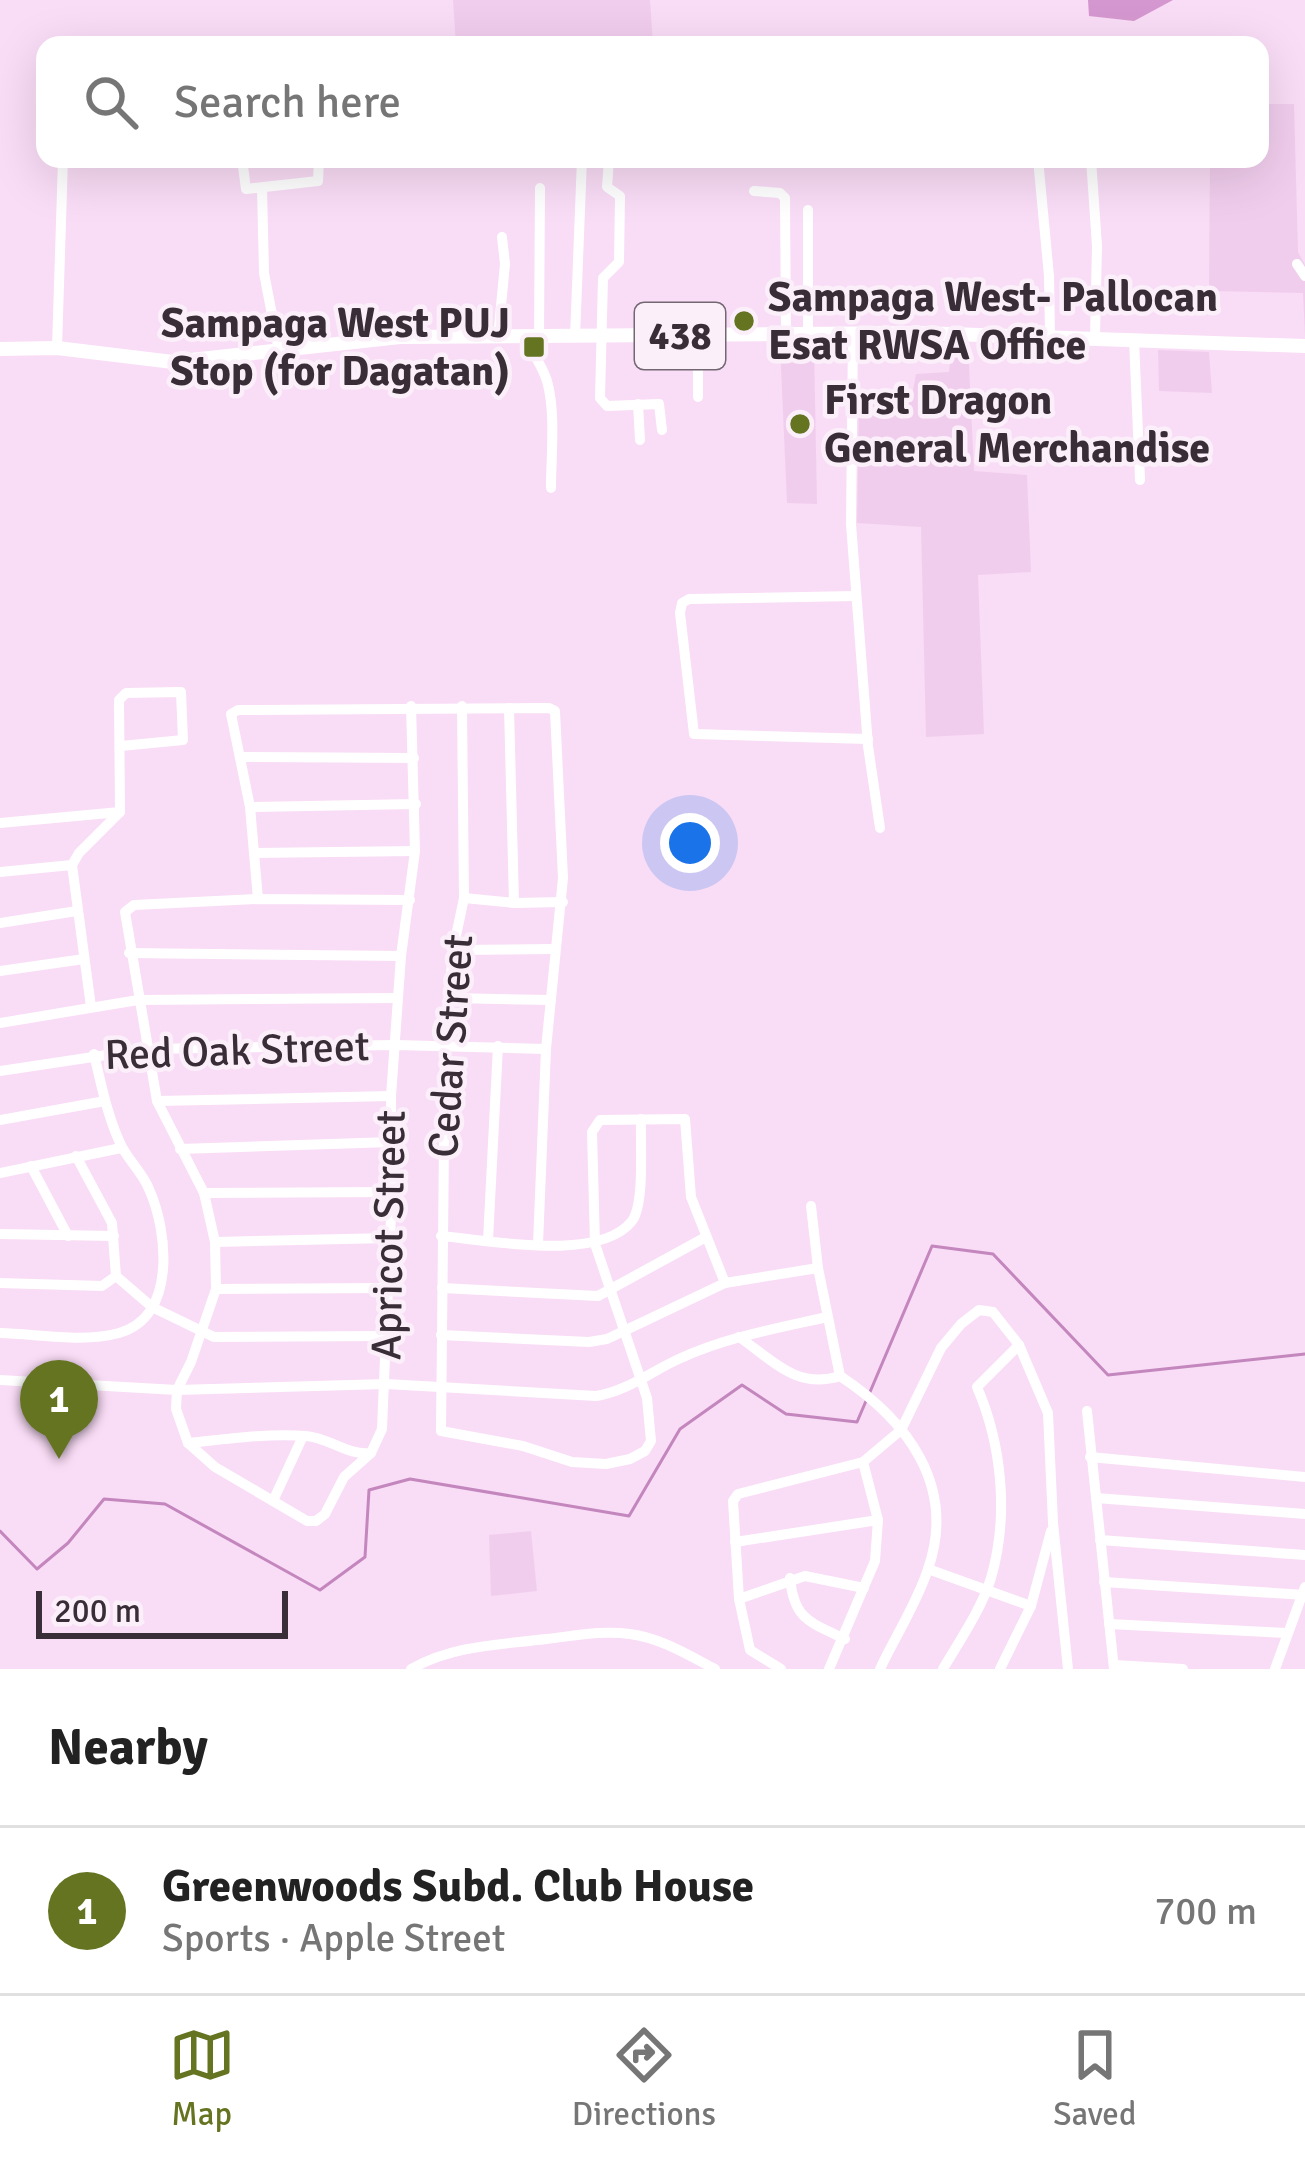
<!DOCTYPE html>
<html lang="en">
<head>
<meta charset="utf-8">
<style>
  :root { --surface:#fff; --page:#f2f2f2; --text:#222; --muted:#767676; --line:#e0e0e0; --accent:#647421 }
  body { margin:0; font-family:Signika,sans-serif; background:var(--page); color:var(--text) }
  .scale { position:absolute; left:36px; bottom:30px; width:252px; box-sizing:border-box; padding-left:12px; border:6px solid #392d37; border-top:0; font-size:33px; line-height:42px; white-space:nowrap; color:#392d37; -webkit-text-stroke:9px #fbeffa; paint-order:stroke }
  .you { position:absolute; left:690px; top:843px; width:42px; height:42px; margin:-30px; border:9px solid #fff; border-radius:50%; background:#1a73e8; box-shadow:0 0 0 18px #1a73e833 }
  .badge { display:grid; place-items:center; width:78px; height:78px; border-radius:50%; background:var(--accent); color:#fff; font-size:39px; font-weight:700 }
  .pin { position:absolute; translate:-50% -99px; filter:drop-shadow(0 3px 6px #0008) }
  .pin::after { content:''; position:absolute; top:63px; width:42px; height:36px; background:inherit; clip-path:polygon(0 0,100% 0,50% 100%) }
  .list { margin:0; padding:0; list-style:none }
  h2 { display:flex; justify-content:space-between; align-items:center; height:156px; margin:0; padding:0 48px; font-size:51px }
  h2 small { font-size:39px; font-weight:400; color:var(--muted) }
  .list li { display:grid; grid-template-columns:78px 1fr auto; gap:36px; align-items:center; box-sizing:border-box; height:168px; padding:0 48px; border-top:3px solid var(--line) }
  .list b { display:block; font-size:45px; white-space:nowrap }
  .list p { margin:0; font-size:39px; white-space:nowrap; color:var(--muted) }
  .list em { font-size:39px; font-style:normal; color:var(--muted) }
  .icon { flex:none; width:66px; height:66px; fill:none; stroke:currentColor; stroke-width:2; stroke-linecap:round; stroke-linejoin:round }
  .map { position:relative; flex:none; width:1305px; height:1669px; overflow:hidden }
  .search { position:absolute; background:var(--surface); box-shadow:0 12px 48px #0002; left:36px; right:36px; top:36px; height:132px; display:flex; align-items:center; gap:30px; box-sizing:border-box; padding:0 42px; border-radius:24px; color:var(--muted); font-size:45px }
  .sheet { height:324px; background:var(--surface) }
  nav { display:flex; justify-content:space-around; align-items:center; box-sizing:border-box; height:168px; border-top:3px solid var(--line); background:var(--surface); font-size:33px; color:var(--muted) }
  nav a { display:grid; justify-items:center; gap:6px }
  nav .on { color:var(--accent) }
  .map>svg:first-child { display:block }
</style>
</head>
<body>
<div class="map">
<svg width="1305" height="1669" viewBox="0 0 1305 1669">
  <rect width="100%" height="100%" fill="#f9dcf6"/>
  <!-- built -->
  <g fill="#f1cded">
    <path d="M453 0H650L653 45H567L556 39 505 45H456Z"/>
    <path d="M1260 104H1294L1298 252 1305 265V335L1303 293 1209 291 1210 159H1260Z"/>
    <path d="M968 344 974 471 1027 475 1031 572 978 575 984 734 926 737 921 527 857 523 859 404 911 401 916 374 949 372 952 345Z"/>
    <path d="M780 345H814L817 504 787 503Z"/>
    <path d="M1158 350 1209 352 1212 393 1159 391Z"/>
    <path d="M531 1531 537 1591 491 1596 489 1535Z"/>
  </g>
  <!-- forest -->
  <path fill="#d597cf" d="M1088 0H1173L1134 21 1089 16Z"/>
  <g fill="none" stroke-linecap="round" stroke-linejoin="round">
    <!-- stream -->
    <g stroke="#c386bd" stroke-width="3">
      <path d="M870 1392 932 1246 993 1254 1108 1375 1305 1354"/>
      <path d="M0 1531 37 1569 68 1543 104 1499 165 1504 320 1590 365 1557 369 1490 410 1479 629 1516 680 1429 742 1385 786 1414 857 1422 866 1401"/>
    </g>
    <!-- minor -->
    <g stroke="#fff" stroke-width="10">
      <path d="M242 159 246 189 318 181 319 159"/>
      <path d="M609 159 607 187 620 196 619 262 603 278 600 398 607 406 659 404 662 430"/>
      <path d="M1038 159 1049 276 1050 337"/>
      <path d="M1091 159 1097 246 1095 338"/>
      <path d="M262 188 264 273 279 351"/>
      <path d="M754 191 780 193 785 198 786 334"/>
      <path d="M1297 264 1305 276"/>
      <path d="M808 334V210"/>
      <path d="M853 334 851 524 868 746 880 828"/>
      <path d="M498 337 505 264 502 237"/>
      <path d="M528 337C531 354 542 364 547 381 556 413 551 455 551 488"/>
      <path d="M539 337 540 188"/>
      <path d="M575 337 582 159"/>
      <path d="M1134 339 1140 480"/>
      <path d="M57 348 63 159"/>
      <path d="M698 397V335"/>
      <path d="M638 404 640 440"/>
      <path d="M856 596 689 599 682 603 680 613 694 734 868 739"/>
      <path d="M462 706 464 898 453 950 445 1047 441 1431 523 1446 572 1462 606 1464 630 1459 645 1451 651 1441 647 1398 595 1244 592 1132 600 1120 685 1119 691 1197 725 1283"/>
      <path d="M509 708 514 903"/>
      <path d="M240 757 414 758"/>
      <path d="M250 807 416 804"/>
      <path d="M0 823 120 812"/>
      <path d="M254 853 415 851"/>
      <path d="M0 872 72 865"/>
      <path d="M464 898 514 903 563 902"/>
      <path d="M258 899 250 807 231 714 238 710 549 708 555 711 563 878 546 1049 538 1244"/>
      <path d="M410 900 258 899 134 905 125 912 157 1101 204 1193 215 1242 216 1289 191 1362 177 1390 176 1409 188 1443C226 1439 267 1433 306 1436 330 1438 348 1456 371 1453L382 1429 392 1192 391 1096 401 956 415 851 411 706"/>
      <path d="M0 923 77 911"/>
      <path d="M453 950 554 949"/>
      <path d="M129 953 401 956"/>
      <path d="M0 971 84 959"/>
      <path d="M450 998 551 1000"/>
      <path d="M91 1007 72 865 79 853 120 812 119 700 126 693 181 692 183 740 121 746"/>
      <path d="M0 1023 138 1000 397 998"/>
      <path d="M0 1071 146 1049 395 1045 546 1049"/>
      <path d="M157 1101 391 1096"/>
      <path d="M0 1120 105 1101"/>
      <path d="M180 1149 392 1142"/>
      <path d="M31 1166 68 1236"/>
      <path d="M0 1173 121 1148"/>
      <path d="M204 1193 392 1192"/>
      <path d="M811 1206 818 1268 840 1376C907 1420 957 1486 928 1569 917 1603 895 1637 880 1669"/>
      <path d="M0 1234 114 1236"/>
      <path d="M441 1236C488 1240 599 1263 632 1221 645 1204 640 1142 641 1119"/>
      <path d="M488 1240 498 1046"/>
      <path d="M215 1242 389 1238"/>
      <path d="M116 1276 152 1307 214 1337 386 1336"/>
      <path d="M0 1283 102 1286 116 1276 112 1223 76 1156"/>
      <path d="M442 1288 598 1296 706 1237"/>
      <path d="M216 1289 390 1288"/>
      <path d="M0 1333C38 1334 83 1343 119 1333 177 1317 168 1231 149 1189 142 1172 127 1159 120 1143 107 1114 101 1084 94 1054"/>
      <path d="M441 1335 589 1342 607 1339 725 1283 818 1268"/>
      <path d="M739 1337C774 1361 797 1390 840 1376"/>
      <path d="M0 1380 177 1390 386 1384 596 1396C628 1391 653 1370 681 1358 727 1337 778 1328 827 1317"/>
      <path d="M1087 1411 1114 1669"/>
      <path d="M188 1443 215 1467 307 1521H316L325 1514 344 1477 371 1453"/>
      <path d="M1090 1457 1305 1477"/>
      <path d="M1096 1498 1305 1514"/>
      <path d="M273 1501 303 1436"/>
      <path d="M1100 1540 1305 1555"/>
      <path d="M735 1542 878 1520"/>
      <path d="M928 1569 1031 1606"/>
      <path d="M790 1578C794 1620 810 1622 845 1639"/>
      <path d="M1104 1582 1305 1595"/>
      <path d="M739 1599 805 1576 864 1588"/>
      <path d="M1109 1624 1287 1633"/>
      <path d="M1114 1665 1183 1669"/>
      <path d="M411 1669C454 1645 499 1645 546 1639 574 1636 602 1630 630 1634 661 1638 688 1655 715 1669"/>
      <path d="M781 1669 750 1650 739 1599 733 1501 738 1494 863 1462 901 1430 941 1348 961 1324 979 1310 993 1312 1019 1345 1048 1413 1053 1523 1068 1669"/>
      <path d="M829 1669 875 1561 878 1520 863 1462"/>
      <path d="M943 1669C960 1640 981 1610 991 1578 1009 1516 1002 1445 977 1387L1019 1345"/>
      <path d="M1000 1669 1031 1606 1051 1531"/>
      <path d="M1275 1669 1305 1587"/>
    </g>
    <!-- major -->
    <path stroke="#fff" stroke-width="14" d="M0 349 57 348 173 362 400 337 920 333 1305 346"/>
  </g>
  <!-- markers -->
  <g fill="#647421" stroke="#fbeffa" stroke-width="4.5">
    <circle cx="744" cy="321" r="12"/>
    <rect x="522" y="335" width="24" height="24" rx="6"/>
    <circle cx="800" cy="424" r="12"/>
  </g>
  <g text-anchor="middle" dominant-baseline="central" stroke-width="9" stroke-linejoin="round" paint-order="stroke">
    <!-- shield labels -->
    <rect fill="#fbeffa" stroke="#736772" stroke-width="3" x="635" y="303" width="90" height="66" rx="9"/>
    <g font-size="39" font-weight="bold" fill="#392d37">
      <text x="680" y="336">438</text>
    </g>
    <!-- poi labels -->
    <g font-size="42" font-weight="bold" fill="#392d37" stroke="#fbeffa" text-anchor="start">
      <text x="768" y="297">Sampaga West- Pallocan<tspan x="768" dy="48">Esat RWSA Office</tspan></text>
      <text x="510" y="323" text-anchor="end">Sampaga West PUJ<tspan x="510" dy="48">Stop (for Dagatan)</tspan></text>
      <text x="824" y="400">First Dragon<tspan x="824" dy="48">General Merchandise</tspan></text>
    </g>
    <!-- street labels -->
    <g font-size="42" fill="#392d37" stroke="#fbeffa">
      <text transform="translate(451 1046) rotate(-86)">Cedar Street</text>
      <text transform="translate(237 1051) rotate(-2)">Red Oak Street</text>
      <text transform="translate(389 1235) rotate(-89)">Apricot Street</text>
    </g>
  </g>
</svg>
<div class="scale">200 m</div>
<div class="you"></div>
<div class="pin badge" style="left:59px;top:1459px">1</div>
<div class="search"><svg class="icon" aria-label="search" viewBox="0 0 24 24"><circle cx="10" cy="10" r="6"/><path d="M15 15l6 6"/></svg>Search here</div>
</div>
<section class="sheet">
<h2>Nearby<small></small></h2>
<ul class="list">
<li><span class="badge">1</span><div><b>Greenwoods Subd. Club House</b><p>Sports · Apple Street</p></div><em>700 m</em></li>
</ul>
</section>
<nav>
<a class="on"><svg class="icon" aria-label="map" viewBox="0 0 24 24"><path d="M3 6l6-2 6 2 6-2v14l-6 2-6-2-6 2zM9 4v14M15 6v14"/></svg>Map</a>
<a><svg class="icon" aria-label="directions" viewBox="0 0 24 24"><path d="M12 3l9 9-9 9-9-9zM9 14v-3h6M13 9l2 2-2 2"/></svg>Directions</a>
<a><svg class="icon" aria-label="saved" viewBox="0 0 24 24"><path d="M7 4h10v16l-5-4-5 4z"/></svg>Saved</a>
</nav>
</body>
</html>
